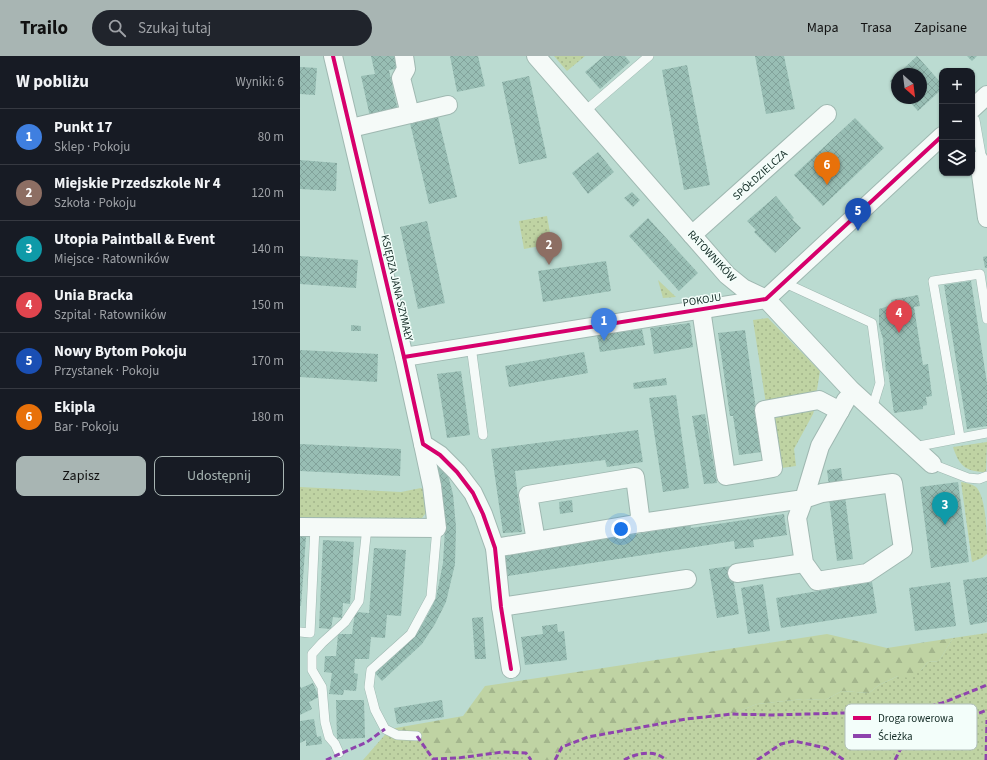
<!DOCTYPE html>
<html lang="pl">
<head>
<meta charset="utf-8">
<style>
  :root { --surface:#171b24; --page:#20242c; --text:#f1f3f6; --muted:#9ea1a6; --line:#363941; --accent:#a8b5b3 }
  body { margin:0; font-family:"Source Sans 3",sans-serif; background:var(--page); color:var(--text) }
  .controls { position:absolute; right:12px; top:12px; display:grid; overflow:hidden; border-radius:8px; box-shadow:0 1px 3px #0004 }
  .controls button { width:36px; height:36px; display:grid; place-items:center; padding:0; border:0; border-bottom:1px solid var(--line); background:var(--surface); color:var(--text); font:20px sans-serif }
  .compass { position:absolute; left:591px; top:12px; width:36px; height:36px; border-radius:50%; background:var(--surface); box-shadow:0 1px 3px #0004; rotate:152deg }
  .you { position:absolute; left:321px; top:473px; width:14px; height:14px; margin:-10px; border:3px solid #fff; border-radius:50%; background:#1a73e8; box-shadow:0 0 0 6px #1a73e833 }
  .badge { display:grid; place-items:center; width:26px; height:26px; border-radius:50%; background:var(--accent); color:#fff; font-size:13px; font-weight:700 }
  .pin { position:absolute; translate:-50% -33px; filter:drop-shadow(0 1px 2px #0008) }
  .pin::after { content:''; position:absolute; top:21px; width:14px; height:12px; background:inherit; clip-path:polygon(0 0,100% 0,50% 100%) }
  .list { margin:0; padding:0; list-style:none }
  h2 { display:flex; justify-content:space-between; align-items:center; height:52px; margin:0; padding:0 16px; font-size:17px }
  h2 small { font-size:13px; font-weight:400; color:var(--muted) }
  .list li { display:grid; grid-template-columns:26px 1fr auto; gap:12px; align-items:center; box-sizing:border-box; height:56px; padding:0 16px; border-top:1px solid var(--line) }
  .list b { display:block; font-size:15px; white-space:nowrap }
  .list p { margin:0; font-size:13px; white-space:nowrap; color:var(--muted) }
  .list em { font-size:13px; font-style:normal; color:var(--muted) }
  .actions { display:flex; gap:8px; padding:12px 16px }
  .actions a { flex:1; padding:9px 0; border:1px solid var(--accent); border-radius:8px; text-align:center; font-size:14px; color:var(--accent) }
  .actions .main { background:var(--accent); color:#111 }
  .icon { flex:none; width:22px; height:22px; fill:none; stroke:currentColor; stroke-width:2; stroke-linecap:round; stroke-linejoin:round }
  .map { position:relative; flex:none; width:687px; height:704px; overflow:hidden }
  header { display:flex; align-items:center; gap:24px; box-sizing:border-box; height:56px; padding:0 20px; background:var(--accent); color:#111 }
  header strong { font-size:19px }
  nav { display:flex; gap:22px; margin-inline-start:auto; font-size:14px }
  .search { width:280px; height:36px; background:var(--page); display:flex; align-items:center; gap:10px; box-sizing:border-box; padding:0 14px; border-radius:22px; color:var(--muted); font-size:15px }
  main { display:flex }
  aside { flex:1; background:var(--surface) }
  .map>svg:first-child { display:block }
</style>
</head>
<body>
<header>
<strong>Trailo</strong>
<div class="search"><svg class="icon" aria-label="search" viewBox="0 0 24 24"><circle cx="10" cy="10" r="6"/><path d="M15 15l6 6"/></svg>Szukaj tutaj</div>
<nav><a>Mapa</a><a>Trasa</a><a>Zapisane</a></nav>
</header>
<main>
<aside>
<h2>W pobliżu<small>Wyniki: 6</small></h2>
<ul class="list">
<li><span class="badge" style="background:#3f7fe0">1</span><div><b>Punkt 17</b><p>Sklep · Pokoju</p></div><em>80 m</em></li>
<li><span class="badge" style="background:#8d6e63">2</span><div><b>Miejskie Przedszkole Nr 4</b><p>Szkoła · Pokoju</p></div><em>120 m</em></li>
<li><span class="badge" style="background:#0f9aa8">3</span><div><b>Utopia Paintball &amp; Event</b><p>Miejsce · Ratowników</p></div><em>140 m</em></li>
<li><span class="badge" style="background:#e0444e">4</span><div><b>Unia Bracka</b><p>Szpital · Ratowników</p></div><em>150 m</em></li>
<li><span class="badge" style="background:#1a4fb4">5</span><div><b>Nowy Bytom Pokoju</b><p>Przystanek · Pokoju</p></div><em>170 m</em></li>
<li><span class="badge" style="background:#e8710a">6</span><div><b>Ekipla</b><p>Bar · Pokoju</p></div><em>180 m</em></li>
</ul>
<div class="actions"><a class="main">Zapisz</a><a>Udostępnij</a></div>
</aside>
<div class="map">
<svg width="687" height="704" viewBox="0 0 687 704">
  <defs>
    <pattern id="grass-dots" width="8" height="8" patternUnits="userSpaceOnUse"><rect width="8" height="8" fill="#bfd3a3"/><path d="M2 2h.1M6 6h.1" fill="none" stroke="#a3b58c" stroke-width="1.8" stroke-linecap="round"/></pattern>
    <pattern id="forest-firs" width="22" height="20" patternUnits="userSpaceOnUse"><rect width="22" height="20" fill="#bfd3a3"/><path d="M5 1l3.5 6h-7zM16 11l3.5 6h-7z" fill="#a3b58c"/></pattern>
    <pattern id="building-cross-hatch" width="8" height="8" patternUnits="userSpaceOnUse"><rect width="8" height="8" fill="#98beb4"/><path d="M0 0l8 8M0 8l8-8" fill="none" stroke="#82a39b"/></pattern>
  </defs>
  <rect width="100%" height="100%" fill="#bbdbd1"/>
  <!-- grass -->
  <g fill="url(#grass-dots)">
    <path d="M254 0H285L267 15Z"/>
    <path d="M247 160 252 188 224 193 219 165Z"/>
    <path d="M358 224 376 241 363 242Z"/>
    <path d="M468 262 520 315 516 340 466 348 453 264Z"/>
    <path d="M516 348 513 358 494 393 496 410 475 413 467 357Z"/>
    <path d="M687 386 686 416C666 416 659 410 653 391Z"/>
    <path d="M661 426C666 427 672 428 676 431 687 442 687 482 687 498L682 502 672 506Z"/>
    <path d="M0 431 101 436 121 432 124 434 128 454 122 462 117 465 0 466Z"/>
    <path d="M687 577V704H255L262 691 288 681 386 663 432 658 457 648 503 643 525 644 542 635 569 637 579 629 592 623 598 620 621 614 628 606 639 605 653 582Z"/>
    <path d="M90 673 117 680 133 703 158 702 203 696 226 697 231 704H63Z"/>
  </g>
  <!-- forest -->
  <path fill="url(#forest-firs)" d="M527 578 587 592 653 582 639 605 628 606 621 614 609 622 598 620 579 629 569 637 542 635 525 644 503 643 457 648 432 658 386 663 288 681 262 691 255 704H231L226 697 203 696 158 702 133 703 117 681 90 673 163 660 185 630Z"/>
  <!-- building -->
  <g fill="url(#building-cross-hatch)">
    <path d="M71 0H99L102 12 89 14 98 55 70 61 61 20 75 18Z"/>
    <path d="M150 0H178L185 30 157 36Z"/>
    <path d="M304 0H325L330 6 300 33 285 16Z"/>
    <path d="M455 0H484L495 53 466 58Z"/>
    <path d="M617 0 642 28V33L618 55 606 42H621V18H598Z"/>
    <path d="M667 0H677L672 5Z"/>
    <path d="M387 9 410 129 384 134 362 14Z"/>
    <path d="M0 11 17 12 15 39 0 38Z"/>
    <path d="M597 19V32L590 25Z"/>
    <path d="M229 20 247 102 219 108 202 26Z"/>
    <path d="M138 61 157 141 129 148 110 67Z"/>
    <path d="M555 62 584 92 523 150 494 119Z"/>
    <path d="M298 96 314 116 288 138 272 117Z"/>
    <path d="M0 104 37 107 36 135 0 133Z"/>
    <path d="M332 136 340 144 333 151 324 142Z"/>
    <path d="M476 140 494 162 492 163 501 172 475 197 454 176 456 174 447 165Z"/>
    <path d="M348 162 398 217 379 235 329 180Z"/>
    <path d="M127 165 145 247 118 253 100 171Z"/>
    <path d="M0 200 58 204 56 232 0 228Z"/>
    <path d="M687 200V212H685L683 201Z"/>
    <path d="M306 205 311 235 243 246 238 215Z"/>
    <path d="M671 225 687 327V370L667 373 644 229Z"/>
    <path d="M618 239 620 250 614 251 623 309 628 308 632 340 626 341 627 349 623 350V353L594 357 588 315 586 316 583 283 579 270V253L592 249 591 244Z"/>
    <path d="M390 267 393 291 354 298 350 272Z"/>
    <path d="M51 269 61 270V275H51Z"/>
    <path d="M342 273 345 289 300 296 297 279Z"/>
    <path d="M445 274 462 396 439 399 433 360H430L418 277Z"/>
    <path d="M0 294 78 298 77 326 0 321Z"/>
    <path d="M284 296 288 317 209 331 205 310Z"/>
    <path d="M161 315 170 379 147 382 137 318Z"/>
    <path d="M366 322 367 329 334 333 333 327Z"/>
    <path d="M376 339 389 432 363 436 349 342Z"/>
    <path d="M405 358 417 427 404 428 392 360Z"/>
    <path d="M338 374 343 406 307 411 305 404 215 415 222 476 203 477 191 393Z"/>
    <path d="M0 388 101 393 100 420 0 415Z"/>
    <path d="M145 408 153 438 156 471 155 508 146 546 135 568 122 588 82 625 75 617 114 581 126 562 136 542 143 507 145 472 133 410Z"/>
    <path d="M541 412 543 428 529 430 527 414Z"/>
    <path d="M658 426 669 506 631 512 620 431Z"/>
    <path d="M545 440 553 503 537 505 529 442Z"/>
    <path d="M272 444 273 456 260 458 259 446Z"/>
    <path d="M484 458 487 479 453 484 454 491 435 493 434 485 208 520 204 498 337 478 390 469 391 472Z"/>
    <path d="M0 481H6L1 550H0Z"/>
    <path d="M23 484 54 486 50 548 43 547 42 562 33 561 31 573 19 572Z"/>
    <path d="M74 492 106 494 101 560 87 559 85 582 71 581 69 603H55L54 617 58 618 56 635 44 634 43 639 29 638 32 617 24 616 25 600H36L38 578H52L55 556 69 557Z"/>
    <path d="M431 510 439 558 417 562 409 513Z"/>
    <path d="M687 521V566L670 569 663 524Z"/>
    <path d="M572 526 577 557 481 572 476 542Z"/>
    <path d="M650 526 656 570 615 575 609 532Z"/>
    <path d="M463 528 470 575 448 578 441 532Z"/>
    <path d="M183 561 186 603H175L172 562Z"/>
    <path d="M257 568 258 576 264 575 267 604 225 609 221 581 243 578 242 570Z"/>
    <path d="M13 627 19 641 9 646 12 653 0 659V630L1 632Z"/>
    <path d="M36 644H64L65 682 37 683Z"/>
    <path d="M142 644 144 661 97 668 94 652Z"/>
    <path d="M14 663 17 681 21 680 22 688 6 690V684L0 687V665Z"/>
  </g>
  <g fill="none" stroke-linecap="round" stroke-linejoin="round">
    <defs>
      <g id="lane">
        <path d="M284 56 349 0"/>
        <path d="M675 64 682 104H679"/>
        <path d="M485 227 572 267 580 327 572 353"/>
        <path d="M171 290 183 379"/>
        <path d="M660 381 633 225 680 218 687 263"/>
        <path d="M614 391 687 377"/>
        <path d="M632 408 668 422 679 423 687 420"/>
        <path d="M0 576 10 577 15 471"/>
        <path d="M117 680 97 679 85 673 75 654 69 631 71 614 111 578 131 541 137 472"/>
        <path d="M39 697 35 688 29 681 25 666 22 631 12 614V598L22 587 45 566 59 545 67 471"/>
      </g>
      <g id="street">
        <path d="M33 0 104 301 123 388 140 399 157 416 173 437 183 458 195 492 201 551 211 613"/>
        <path d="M104 0 106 13 101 22 110 58"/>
        <path d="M236 0 427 219 443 232 466 243 551 334 632 408"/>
        <path d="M672 53 687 39"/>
        <path d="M51 72 148 49"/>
        <path d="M679 104 687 162"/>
        <path d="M392 179 527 58"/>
        <path d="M401 253 426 420 473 412 464 354 519 344 540 355"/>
        <path d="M104 301 466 243 642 80"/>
        <path d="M593 427 603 493 567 517 517 525 504 507 497 462 504 443 522 437Z"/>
        <path d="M341 467 504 443 520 390 546 344"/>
        <path d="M0 471 137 472 132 430 123 388"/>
        <path d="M195 492 341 467 335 421 228 439 236 485"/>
        <path d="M437 517 504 507"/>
        <path d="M201 551 387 523"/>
      </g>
    </defs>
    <!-- lane casing -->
    <use href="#lane" stroke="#9fb8b1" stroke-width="10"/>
    <!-- street casing -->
    <use href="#street" stroke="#9fb8b1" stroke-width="20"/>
    <!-- lane -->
    <use href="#lane" stroke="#f5faf8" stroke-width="9"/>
    <!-- street -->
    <use href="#street" stroke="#f5faf8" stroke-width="18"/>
    <!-- quiet -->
    <g stroke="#8e44ad" stroke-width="3" stroke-dasharray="6 3" stroke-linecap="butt">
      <path d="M117 680 133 703 158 702 203 696 226 697 231 704"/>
      <path d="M26 704 67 686 85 673"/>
      <path d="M255 704 262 691 288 681 386 663 432 658 473 659 613 655 642 647 687 629"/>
      <path d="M324 704C337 697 354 693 366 704"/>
      <path d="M457 704 481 688 494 685 526 692 544 704"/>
      <path d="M595 704 600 694 618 681 687 654"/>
      <path d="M686 704 687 664"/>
    </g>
    <defs>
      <g id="cycleway">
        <path d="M33 0 104 301 123 388 140 399 157 416 173 437 183 458 195 492 201 551 211 613"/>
        <path d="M104 301 466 243 642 80"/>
      </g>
    </defs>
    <!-- cycleway casing -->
    <use href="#cycleway" stroke="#f3fefa" stroke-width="6"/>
    <!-- cycleway -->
    <use href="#cycleway" stroke="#d6006c" stroke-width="4"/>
  </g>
  <g text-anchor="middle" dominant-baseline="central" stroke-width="3" stroke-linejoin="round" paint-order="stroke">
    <!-- street labels -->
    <g font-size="11" fill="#132b25" stroke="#f3fefa">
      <text transform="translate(460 119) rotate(-42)">SPÓŁDZIELCZA</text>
      <text transform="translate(412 200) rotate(47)">RATOWNIKÓW</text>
      <text transform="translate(97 232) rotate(77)">KSIĘDZA JANA SZYMAŁY</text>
      <text transform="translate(402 244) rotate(-9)">POKOJU</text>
    </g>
  </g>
  <!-- legend -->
  <rect x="545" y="648" width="132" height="46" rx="6" fill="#f3fefa" stroke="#b0bfba" stroke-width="1"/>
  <rect x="553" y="660" width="18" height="4" fill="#d6006c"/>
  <rect x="553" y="678" width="18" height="4" fill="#8e44ad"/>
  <g font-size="11" fill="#132b25">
    <text x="578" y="666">Droga rowerowa</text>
    <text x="578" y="684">Ścieżka</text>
  </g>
</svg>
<div class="controls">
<button>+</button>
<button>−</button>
<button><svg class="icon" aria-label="layers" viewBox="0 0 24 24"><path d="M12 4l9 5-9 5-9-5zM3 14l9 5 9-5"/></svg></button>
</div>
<svg class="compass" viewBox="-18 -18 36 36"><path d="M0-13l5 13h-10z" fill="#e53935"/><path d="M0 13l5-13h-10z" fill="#9ea1a6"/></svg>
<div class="you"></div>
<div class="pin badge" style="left:304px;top:285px;background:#3f7fe0">1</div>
<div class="pin badge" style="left:249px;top:209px;background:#8d6e63">2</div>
<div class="pin badge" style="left:645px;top:469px;background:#0f9aa8">3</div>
<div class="pin badge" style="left:599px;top:277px;background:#e0444e">4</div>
<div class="pin badge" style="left:558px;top:175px;background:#1a4fb4">5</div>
<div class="pin badge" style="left:527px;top:129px;background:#e8710a">6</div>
</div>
</main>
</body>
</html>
